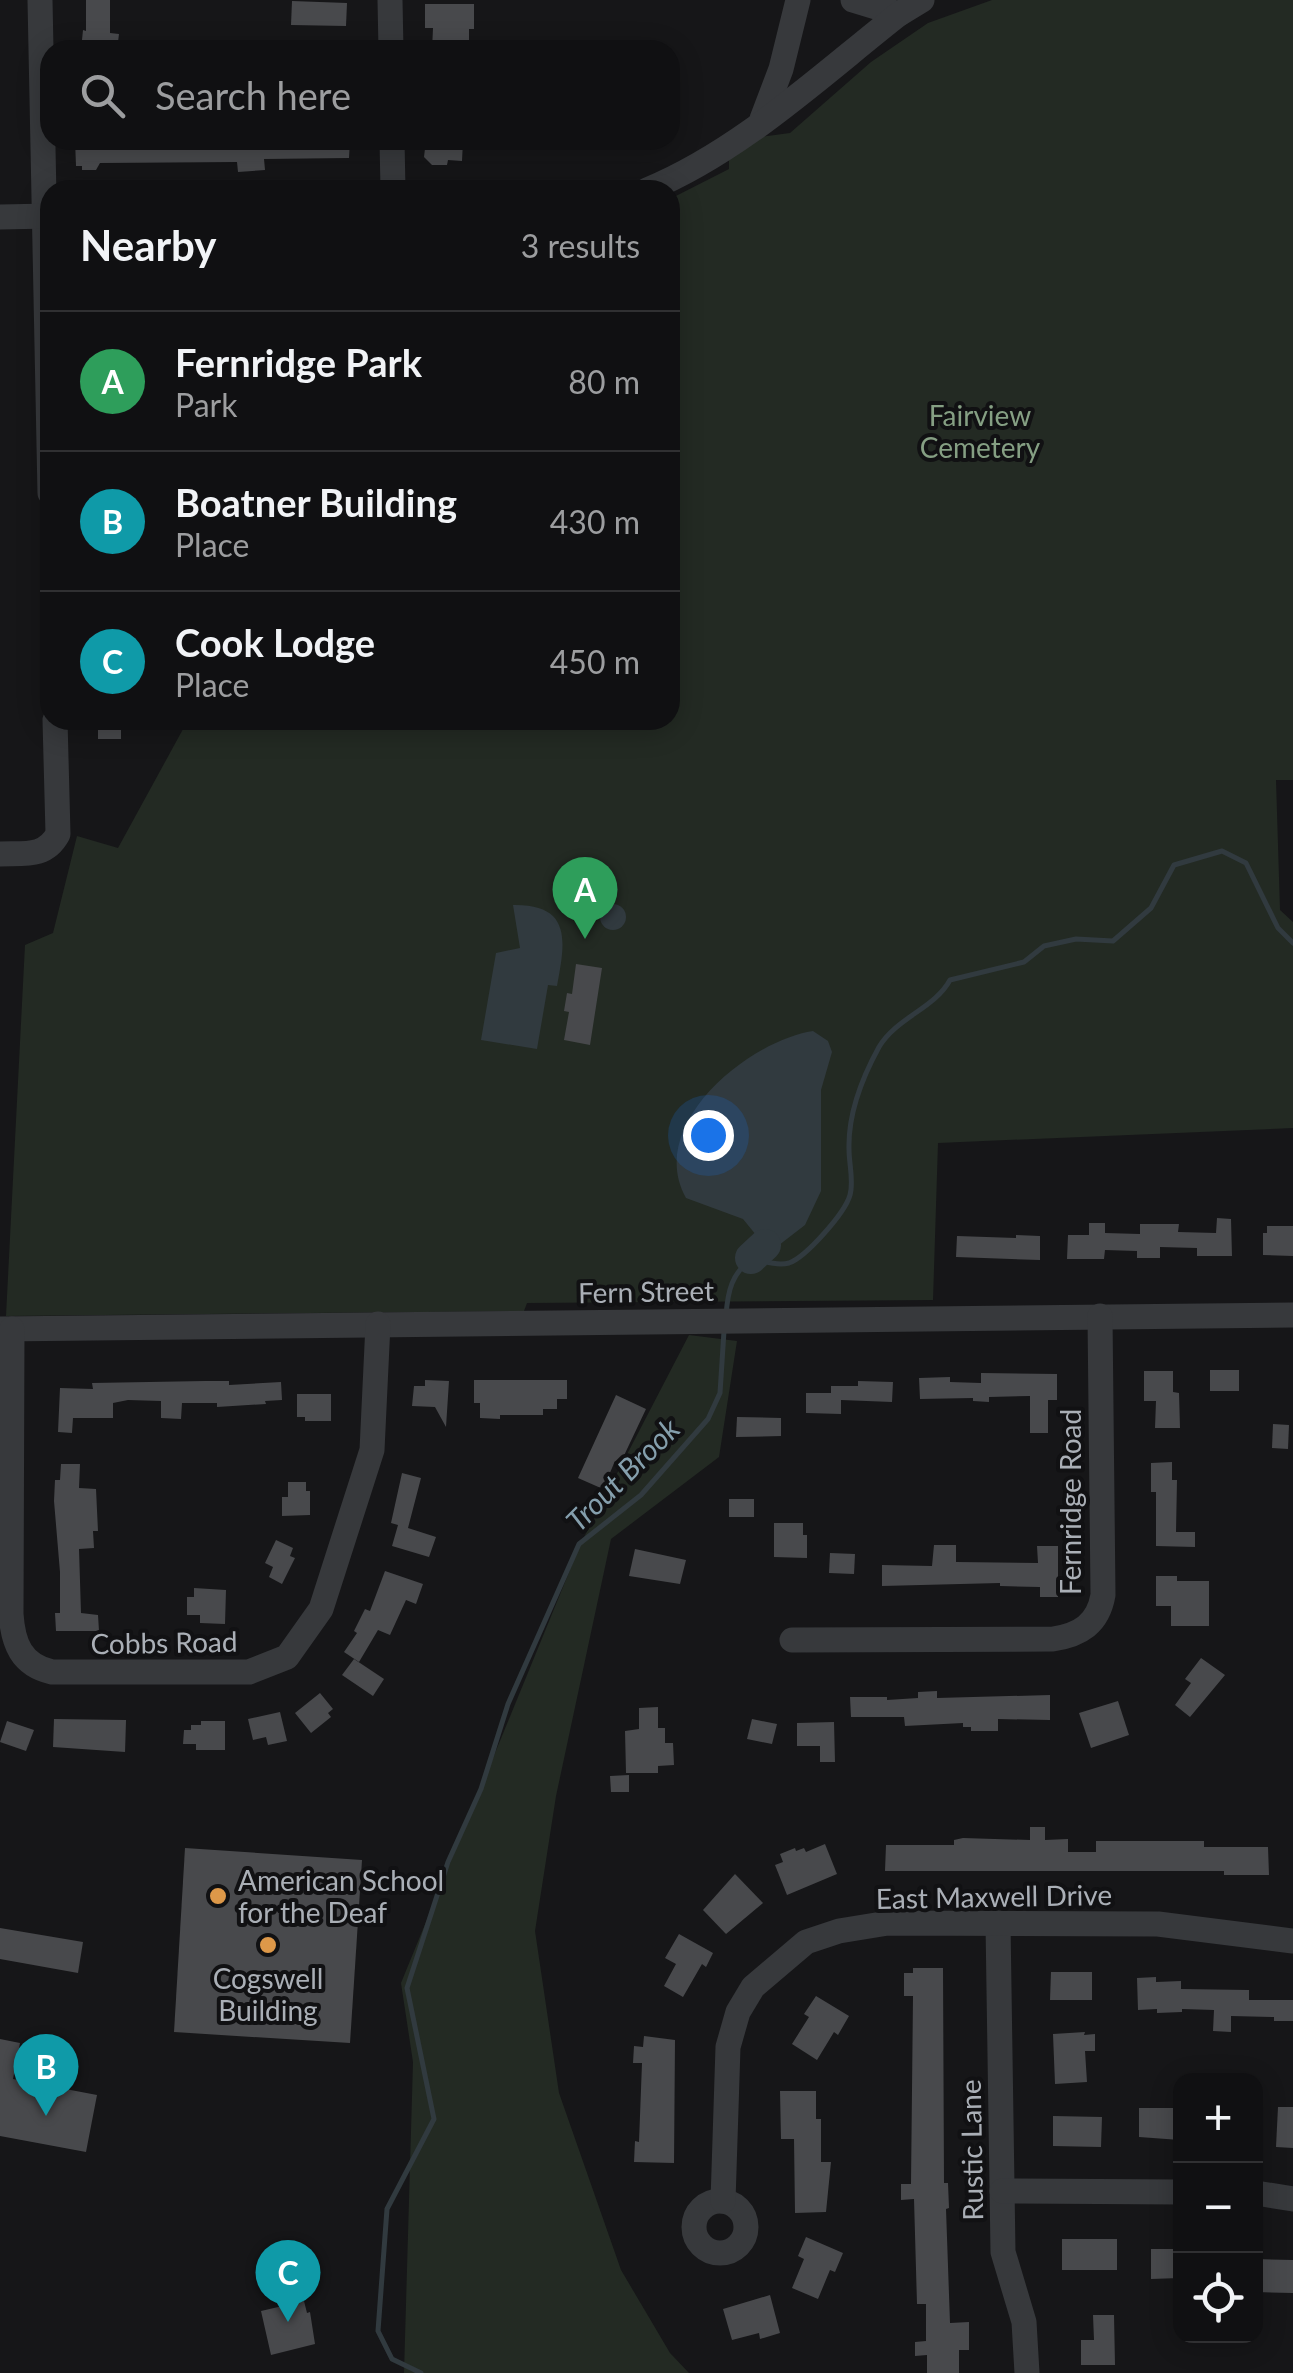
<!DOCTYPE html>
<html lang="en">
<head>
<meta charset="utf-8">
<style>
  :root { --surface:#101012; --page:#19191b; --text:#f1f3f6; --muted:#9c9d9f; --line:#303032; --accent:#0f766e }
  body { margin:0; font-family:Lato,sans-serif; background:var(--page); color:var(--text) }
  .controls { position:absolute; right:30px; bottom:30px; display:grid; overflow:hidden; border-radius:20px; box-shadow:0 5px 25px #0003 }
  .controls button { width:90px; height:90px; display:grid; place-items:center; padding:0; border:0; border-bottom:2px solid var(--line); background:var(--surface); color:var(--text); font:50px sans-serif }
  .you { position:absolute; left:708px; top:1135px; width:35px; height:35px; margin:-25px; border:8px solid #fff; border-radius:50%; background:#1a73e8; box-shadow:0 0 0 15px #1a73e833 }
  .badge { display:grid; place-items:center; width:65px; height:65px; border-radius:50%; background:var(--accent); color:#fff; font-size:32px; font-weight:700 }
  .pin { position:absolute; translate:-50% -82px; filter:drop-shadow(0 2px 5px #0008) }
  .pin::after { content:''; position:absolute; top:52px; width:35px; height:30px; background:inherit; clip-path:polygon(0 0,100% 0,50% 100%) }
  .list { margin:0; padding:0; list-style:none }
  h2 { display:flex; justify-content:space-between; align-items:center; height:130px; margin:0; padding:0 40px; font-size:42px }
  h2 small { font-size:32px; font-weight:400; color:var(--muted) }
  .list li { display:grid; grid-template-columns:65px 1fr auto; gap:30px; align-items:center; box-sizing:border-box; height:140px; padding:0 40px; border-top:2px solid var(--line) }
  .list b { display:block; font-size:38px; white-space:nowrap }
  .list p { margin:0; font-size:32px; white-space:nowrap; color:var(--muted) }
  .list em { font-size:32px; font-style:normal; color:var(--muted) }
  .icon { flex:none; width:55px; height:55px; fill:none; stroke:currentColor; stroke-width:2; stroke-linecap:round; stroke-linejoin:round }
  .map { position:relative; flex:none; width:1293px; height:2373px; overflow:hidden }
  .search { position:absolute; background:var(--surface); box-shadow:0 5px 25px #0003; left:40px; top:40px; width:640px; height:110px; display:flex; align-items:center; gap:25px; box-sizing:border-box; padding:0 35px; border-radius:30px; color:var(--muted); font-size:38px }
  .panel { position:absolute; background:var(--surface); box-shadow:0 5px 25px #0003; left:40px; top:180px; width:640px; height:550px; border-radius:30px }
  .map>svg:first-child { display:block }
</style>
</head>
<body>
<div class="map">
<svg width="1293" height="2373" viewBox="0 0 1293 2373">
  <rect width="100%" height="100%" fill="#161618"/>
  <!-- green -->
  <g fill="#232a23">
    <path d="M992 0H1293V780H1276L1280 910 1293 922V1128L938 1143 933 1300 527 1303 524 1311 6 1316 25 945 53 933 77 836 118 848 188 720H670V199L729 169V159L761 137 790 133 871 62 928 23Z"/>
    <path d="M689 1335 737 1341 719 1457 611 1539 556 1796 535 1931 559 2093 621 2270 670 2353 689 2373H404L413 2062 401 1983 581 1543Z"/>
  </g>
  <!-- water -->
  <g fill="#313a3f">
    <circle cx="613" cy="917" r="13"/>
    <path d="M513 905C573 904 565 943 557 986L548 985 537 1049 481 1040 496 953 520 948Z"/>
    <path d="M813 1031 828 1041 832 1052 821 1090V1191L805 1225 770 1252 743 1219 686 1198C645 1125 748 1041 813 1031Z"/>
  </g>
  <g fill="none" stroke-linecap="round" stroke-linejoin="round">
    <!-- stream -->
    <g stroke="#313a3f" stroke-width="5">
      <path d="M726 1315C728 1289 732 1275 751 1258 763 1261 777 1266 789 1263 806 1257 845 1213 850 1195 854 1181 849 1165 849 1149 848 1114 862 1078 879 1047 896 1018 935 1008 950 980L1024 962 1044 946 1076 939 1113 941 1151 908 1174 865 1222 851 1246 863 1278 928 1293 943"/>
      <path d="M421 2373 392 2359 378 2331 387 2209 434 2119 407 1988 448 1862 481 1789 508 1704 579 1544 641 1495 708 1419 720 1393 724 1331"/>
    </g>
    <!-- river -->
    <path stroke="#313a3f" stroke-width="32" d="M751 1258 765 1245"/>
  </g>
  <!-- building -->
  <g fill="#48494c">
    <path d="M86 0H110V33L119 34 117 50H81L83 30 86 31Z"/>
    <path d="M292 1 347 3 346 26 291 25Z"/>
    <path d="M425 4H474V29H469V50H432L433 28H425Z"/>
    <path d="M75 140H350L349 158 264 159 265 170 238 172 237 162 100 163 96 170H82V166H76Z"/>
    <path d="M426 140 463 141 462 161 448 160 447 165H432L424 157Z"/>
    <rect x="98" y="720" width="23" height="19"/>
    <path d="M576 964 602 968 590 1045 564 1040 569 1012 564 1011 567 993 572 994Z"/>
    <path d="M1217 1218 1231 1219 1232 1256H1197V1248L1160 1247V1258H1137V1251L1105 1250 1104 1259H1067L1068 1235H1089V1223H1105V1233L1140 1234V1224H1179L1178 1232 1216 1233Z"/>
    <path d="M1267 1226H1293V1256L1263 1255V1233H1267Z"/>
    <path d="M1016 1235 1040 1236V1260L956 1257 957 1236 1016 1238Z"/>
    <rect x="1210" y="1370" width="29" height="21"/>
    <path d="M1144 1371H1173V1392L1179 1393 1180 1428H1155L1156 1401H1144Z"/>
    <path d="M981 1373 1057 1374V1400H1048V1433H1030V1396L989 1397V1402L973 1401V1398L920 1399 919 1378 950 1377V1382L981 1383Z"/>
    <path d="M425 1380 449 1381 446 1427 435 1407 412 1406 414 1386H425Z"/>
    <path d="M474 1380H567V1399H557V1409H543V1415H500V1419L480 1418V1403H474Z"/>
    <path d="M205 1381H229V1385L281 1382 282 1400 265 1401 266 1404 217 1407V1403H182L181 1419 161 1418V1401L128 1400 113 1403V1418H73L72 1433 58 1432 60 1388 93 1389 92 1383Z"/>
    <path d="M858 1381 893 1382 892 1402 841 1400V1414L806 1413V1393H831V1386H858Z"/>
    <path d="M297 1394H331V1421H305V1417H297Z"/>
    <path d="M616 1395 646 1409 620 1464 615 1461 603 1489 578 1478Z"/>
    <path d="M737 1417 781 1418V1436L736 1437Z"/>
    <path d="M1273 1424 1289 1425 1288 1449 1272 1448Z"/>
    <path d="M1172 1462V1480H1177L1176 1532H1195V1547L1156 1546V1492H1151V1463Z"/>
    <path d="M61 1464H80L79 1488 96 1489 98 1531H93L94 1548 79 1549 81 1613 98 1615 99 1631H56L55 1613H60V1572L54 1501 55 1480H60Z"/>
    <path d="M402 1473 421 1478 408 1528 436 1537 429 1557 392 1546 398 1525 391 1523Z"/>
    <path d="M288 1482H306V1491H310V1515L282 1516V1497H288Z"/>
    <rect x="729" y="1499" width="25" height="18"/>
    <path d="M774 1523H803V1535H807V1558L774 1557Z"/>
    <path d="M276 1540 293 1548 290 1556 295 1558 282 1584 269 1577 273 1567 265 1563Z"/>
    <path d="M934 1545H956V1562L1038 1563 1037 1546H1058V1597H1040V1587L1000 1586V1583L882 1586V1565L932 1566Z"/>
    <path d="M635 1549 686 1560 680 1584 629 1576Z"/>
    <path d="M830 1553 855 1554 854 1574 829 1573Z"/>
    <path d="M385 1571 423 1584 416 1604 406 1600 390 1635 378 1630 359 1662 344 1652 357 1633 354 1631 365 1609 370 1611Z"/>
    <path d="M1156 1576H1177V1581H1209V1626H1171V1606H1156Z"/>
    <path d="M194 1588 226 1590 225 1624 200 1623V1615H187V1597H194Z"/>
    <path d="M1201 1658 1225 1675 1190 1717 1175 1705 1191 1683 1185 1679Z"/>
    <path d="M354 1659 384 1679 373 1696 342 1675Z"/>
    <path d="M937 1691V1698L1050 1695V1720L998 1719V1731H971V1727H963V1723L905 1726 904 1717H851L850 1697H887V1700L918 1698V1692Z"/>
    <path d="M320 1693 333 1709 328 1713 331 1717 311 1733 295 1713Z"/>
    <path d="M1118 1701 1129 1735 1091 1748 1079 1713Z"/>
    <path d="M658 1707V1728H665V1743H673L674 1765 658 1766V1773H626L625 1731 639 1729V1708Z"/>
    <path d="M280 1712 287 1741 268 1745 266 1737 253 1740 248 1719Z"/>
    <path d="M54 1719 126 1720 125 1752 53 1747Z"/>
    <path d="M752 1719 777 1724 772 1744 747 1739Z"/>
    <path d="M7 1721 34 1730 26 1751 0 1742Z"/>
    <path d="M201 1721H225V1750H196V1744H183L184 1730H191V1725H201Z"/>
    <path d="M834 1722 835 1762H820V1746H797V1723Z"/>
    <path d="M629 1775V1792H611L610 1776Z"/>
    <path d="M1030 1827H1045V1840L1068 1839V1852H1096V1841H1204V1847H1268L1269 1875H1224V1871H885L886 1845H954V1840L963 1838 1030 1840Z"/>
    <path d="M825 1844 837 1874 787 1895 775 1865 783 1862 780 1854 795 1848 796 1851 804 1848 806 1852Z"/>
    <path d="M185 1848 362 1860 350 2043 174 2032Z"/>
    <path d="M735 1874 763 1903 726 1934 703 1910Z"/>
    <path d="M0 1928 83 1942 78 1973 0 1959Z"/>
    <path d="M679 1934 713 1953 706 1967 702 1964 683 1997 664 1986 676 1964 665 1958Z"/>
    <path d="M913 1968H943L944 2183H948L949 2208 946 2209 950 2323 969 2322V2350H959V2373H927V2355L915 2356V2342L926 2341V2304H917L914 2199 901 2200V2184H911L913 1996H904V1973H913Z"/>
    <path d="M1051 1972H1092V2000H1050Z"/>
    <path d="M1156 1977V1982L1181 1981V1989L1249 1990V2000H1293V2021H1274V2017L1231 2016V2032L1213 2031 1214 2010 1182 2009V2012L1157 2013V2009L1138 2010 1137 1978Z"/>
    <path d="M816 1996 849 2016 838 2035 834 2032 817 2060 792 2044 809 2017 804 2014Z"/>
    <path d="M1085 2032 1084 2035 1095 2034V2051H1085L1087 2082 1055 2084 1053 2034Z"/>
    <path d="M644 2036 675 2040 674 2163 634 2162 635 2141 639 2142 642 2063H633L634 2046 643 2047Z"/>
    <path d="M0 2039 20 2043 13 2079 97 2095 86 2152 0 2136Z"/>
    <path d="M780 2091H816V2119H821V2162H831L826 2212 795 2213 794 2139H781Z"/>
    <path d="M1278 2107H1293V2148L1276 2147Z"/>
    <path d="M1139 2108H1180V2140L1139 2137Z"/>
    <path d="M1053 2116 1102 2117 1101 2147 1053 2146Z"/>
    <path d="M806 2237 843 2253 835 2272 830 2270 818 2299 792 2288 804 2259 798 2256Z"/>
    <rect x="1062" y="2239" width="55" height="31"/>
    <path d="M1151 2249H1180V2278L1151 2279Z"/>
    <path d="M1256 2259 1293 2260V2293L1256 2292Z"/>
    <path d="M770 2295 780 2333 760 2339 759 2333 732 2340 723 2309Z"/>
    <path d="M304 2301 307 2313 310 2312 315 2344 271 2355 261 2311Z"/>
    <path d="M1093 2315H1114L1115 2365H1081V2340H1094Z"/>
  </g>
  <g fill="none" stroke-linecap="round" stroke-linejoin="round">
    <!-- minor -->
    <g stroke="#37393c" stroke-width="25">
      <path d="M40 0 50 493"/>
      <path d="M390 0 391 50"/>
      <path d="M853 0 899 14"/>
      <path d="M762 119 781 69 798 0"/>
      <path d="M392 140 393 190"/>
      <path d="M647 190C741 151 820 76 899 14L922 0"/>
      <path d="M0 217 50 216"/>
      <path d="M0 854C24 853 45 858 58 834L55 720"/>
      <path d="M0 1329 1293 1315"/>
      <path d="M12 1329 11 1614C13 1643 21 1665 52 1672H249L287 1657 321 1609 372 1450 378 1324"/>
      <path d="M792 1640 1053 1639C1080 1635 1098 1624 1103 1595L1100 1316"/>
      <path d="M998 1923 1003 2252 1024 2322 1027 2373"/>
      <path d="M1002 2191 1180 2192"/>
      <path d="M1256 2193 1293 2199"/>
      <circle cx="720" cy="2227" r="26"/>
      <path d="M723 2201 728 2047 738 2012 753 1987 806 1942 839 1931 888 1923 1158 1924 1293 1941"/>
    </g>
  </g>
  <!-- markers -->
  <g fill="#dd9849" stroke="#111113" stroke-width="4">
    <circle cx="218" cy="1896" r="10"/>
    <circle cx="268" cy="1945" r="10"/>
  </g>
  <g text-anchor="middle" dominant-baseline="central" stroke-width="8" stroke-linejoin="round" paint-order="stroke">
    <!-- park labels -->
    <g font-size="28" fill="#859f83" stroke="#111113">
      <text x="980" y="415">Fairview<tspan x="980" dy="32">Cemetery</tspan></text>
    </g>
    <!-- street labels -->
    <g font-size="28" fill="#aaafb6" stroke="#111113">
      <text transform="translate(646 1291) rotate(-1)">Fern Street</text>
      <text transform="translate(1070 1502) rotate(-90)">Fernridge Road</text>
      <text transform="translate(164 1642) rotate(-1)">Cobbs Road</text>
      <text transform="translate(994 1896) rotate(-1)">East Maxwell Drive</text>
      <text transform="translate(971 2150) rotate(-91)">Rustic Lane</text>
    </g>
    <!-- poi labels -->
    <g font-size="28" fill="#aaafb6" stroke="#111113" text-anchor="start">
      <text x="238" y="1880">American School<tspan x="238" dy="32">for the Deaf</tspan></text>
      <text x="268" y="1978" text-anchor="middle">Cogswell<tspan x="268" dy="32">Building</tspan></text>
    </g>
    <!-- water labels -->
    <g font-size="30" font-style="italic" fill="#859fad" stroke="#111113">
      <text transform="translate(622 1474) rotate(-45)">Trout Brook</text>
    </g>
  </g>
</svg>
<div class="controls">
<button>+</button>
<button>−</button>
<button><svg class="icon" aria-label="locate" viewBox="0 0 24 24"><circle cx="12" cy="12" r="6"/><path d="M12 2v4M12 18v4M2 12h4M18 12h4"/></svg></button>
</div>
<div class="you"></div>
<div class="pin badge" style="left:585px;top:939px;background:#2e9e5b">A</div>
<div class="pin badge" style="left:46px;top:2116px;background:#0f9aa8">B</div>
<div class="pin badge" style="left:288px;top:2322px;background:#0f9aa8">C</div>
<div class="search"><svg class="icon" aria-label="search" viewBox="0 0 24 24"><circle cx="10" cy="10" r="6"/><path d="M15 15l6 6"/></svg>Search here</div>
<section class="panel">
<h2>Nearby<small>3 results</small></h2>
<ul class="list">
<li><span class="badge" style="background:#2e9e5b">A</span><div><b>Fernridge Park</b><p>Park</p></div><em>80 m</em></li>
<li><span class="badge" style="background:#0f9aa8">B</span><div><b>Boatner Building</b><p>Place</p></div><em>430 m</em></li>
<li><span class="badge" style="background:#0f9aa8">C</span><div><b>Cook Lodge</b><p>Place</p></div><em>450 m</em></li>
</ul>
</section>
</div>
</body>
</html>
